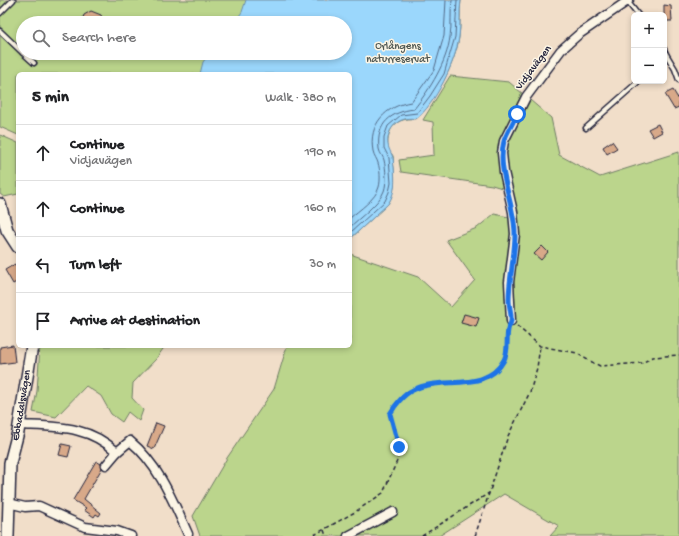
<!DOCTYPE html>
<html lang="en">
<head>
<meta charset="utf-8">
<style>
  :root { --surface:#fff; --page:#f6f6f6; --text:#202124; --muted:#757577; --line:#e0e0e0 }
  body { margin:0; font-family:"Gochi Hand",sans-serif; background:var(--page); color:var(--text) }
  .controls { position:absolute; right:12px; top:12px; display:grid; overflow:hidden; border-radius:6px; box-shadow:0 2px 6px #0003 }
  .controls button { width:36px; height:36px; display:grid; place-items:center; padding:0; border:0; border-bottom:1px solid var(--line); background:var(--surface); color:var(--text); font:20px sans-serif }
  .stop { position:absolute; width:12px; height:12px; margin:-9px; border:3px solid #1a73e8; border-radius:50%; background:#fff }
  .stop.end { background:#1a73e8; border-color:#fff; box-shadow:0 1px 4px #0008 }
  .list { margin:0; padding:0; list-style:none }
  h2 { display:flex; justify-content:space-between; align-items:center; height:52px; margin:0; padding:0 16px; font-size:17px }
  h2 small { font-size:13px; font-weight:400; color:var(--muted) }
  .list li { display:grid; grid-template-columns:26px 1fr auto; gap:12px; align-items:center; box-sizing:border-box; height:56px; padding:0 16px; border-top:1px solid var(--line) }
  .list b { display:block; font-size:15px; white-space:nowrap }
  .list p { margin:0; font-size:13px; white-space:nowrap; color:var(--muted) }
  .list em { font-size:13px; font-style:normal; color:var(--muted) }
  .icon { flex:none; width:22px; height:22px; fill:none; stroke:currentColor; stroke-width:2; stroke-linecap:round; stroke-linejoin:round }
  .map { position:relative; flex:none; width:679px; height:536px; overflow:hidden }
  .search { position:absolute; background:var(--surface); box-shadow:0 2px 6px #0003; left:16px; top:16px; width:336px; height:44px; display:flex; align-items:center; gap:10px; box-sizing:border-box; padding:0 14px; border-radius:22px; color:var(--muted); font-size:15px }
  .panel { position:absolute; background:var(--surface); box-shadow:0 2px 6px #0003; left:16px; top:72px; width:336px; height:276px; border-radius:6px }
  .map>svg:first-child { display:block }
</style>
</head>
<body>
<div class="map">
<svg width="679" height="536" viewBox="0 0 679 536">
  <rect width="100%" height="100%" fill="#f1dec9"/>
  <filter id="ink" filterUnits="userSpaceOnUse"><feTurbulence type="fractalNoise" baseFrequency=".025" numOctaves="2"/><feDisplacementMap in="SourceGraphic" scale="8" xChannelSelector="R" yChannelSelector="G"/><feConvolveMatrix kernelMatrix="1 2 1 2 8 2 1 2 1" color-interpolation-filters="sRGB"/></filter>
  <g filter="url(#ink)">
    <!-- green -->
    <g fill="#bbd58c" stroke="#6e7c64" fill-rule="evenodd">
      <path d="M0 0H461C459 12 461 25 459 37 456 62 435 102 416 119 397 117 386 128 388 148 388 152 392 153 393 156 394 159 393 165 394 168 395 182 395 192 388 204L350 239V74H18V135L0 127ZM23 23H345V53H23Z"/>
      <path d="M450 76 509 82 551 118 559 155 600 177 679 152V536H550L559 526 504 494 439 536H200L193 516 227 458 274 389 287 346H350V254L418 277 451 307 475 280 446 240 477 228 494 214 518 219 512 191 492 185 401 172 399 160 434 155 433 122 423 120Z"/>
      <path d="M0 135 18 143V194L4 197 0 194Z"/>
      <path d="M40 346H165L156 359 133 383 132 398 143 410 139 421 128 412 122 422 111 414 101 396 86 386 56 417 33 412 37 391Z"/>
    </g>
    <!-- water -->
    <path fill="#9bd7fc" stroke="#6b8faf" d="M246 0H461C459 12 461 25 459 37 456 61 435 105 416 119 403 116 390 124 388 138 387 145 389 149 392 155 394 158 393 164 394 167 395 181 396 192 388 204L350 239V74H200L203 62 210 53H345V23H234L242 12Z"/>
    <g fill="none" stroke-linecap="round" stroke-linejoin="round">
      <!-- shore -->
      <g stroke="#526a88" stroke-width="1">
        <path d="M350 218C359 210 376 199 379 187 381 180 380 169 378 163 377 159 374 156 373 151 368 124 386 106 411 102L434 70 444 36 446 0"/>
        <path d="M350 227C359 218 380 203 384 191 387 183 386 169 384 160 383 156 380 154 379 149 376 123 391 112 414 109 430 89 447 62 450 37 452 25 450 12 452 0"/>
        <path d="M350 233 385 201 389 192 391 183 389 158 384 148V137L388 126 401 115 417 113 430 96 444 74 455 37 457 0"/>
      </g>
    </g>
    <!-- building -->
    <g fill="#d8a989" stroke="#22223b">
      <path d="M664 5 671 6 672 21H664Z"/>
      <path d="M91 11 101 15 104 23H81L84 15Z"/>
      <path d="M673 90 679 100V107L674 109 665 94Z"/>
      <path d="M658 124 662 132 653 137 648 129Z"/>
      <path d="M612 141 617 148 607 154 603 147Z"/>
      <path d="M542 246 548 252 541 260 534 254Z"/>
      <path d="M15 264 18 270V281L13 284 5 270Z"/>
      <path d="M464 314 479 318 476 327 461 323Z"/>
      <path d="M13 345 15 362 0 364V347Z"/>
      <path d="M156 423 164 426 154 449 147 446Z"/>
      <path d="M62 444 71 446 68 457 59 455Z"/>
      <path d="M96 461 101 464 102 468 84 499 101 513 99 516 96 514 94 517 84 510 86 508 73 500Z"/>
    </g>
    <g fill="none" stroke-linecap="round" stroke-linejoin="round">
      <defs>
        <g id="lane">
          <path d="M627 1 638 15"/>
          <path d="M0 13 13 0"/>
          <path d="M0 31 23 53"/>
          <path d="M664 49 666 54 664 56"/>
          <path d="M23 53 34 63"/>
          <path d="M666 54 675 69 679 80"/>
          <path d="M586 128 639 81"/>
        </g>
        <g id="street">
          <path d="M511 321 509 282 515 234 513 212 504 172 502 153 504 141 526 97 561 50 578 35 629 0"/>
          <path d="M19 425C57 427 88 425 117 452L130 441C159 465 173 501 188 534"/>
          <path d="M106 465 117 452"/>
          <path d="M8 503 25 507 39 506 85 527 117 531 131 536"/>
          <path d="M348 536 393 512"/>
        </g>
        <g id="secondary">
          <path d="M0 204 7 230 18 247"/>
          <path id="s1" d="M8 536 10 463 18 432 32 346"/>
        </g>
      </defs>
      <!-- lane casing -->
      <use href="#lane" stroke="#22223b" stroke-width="7"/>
      <!-- street casing -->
      <use href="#street" stroke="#22223b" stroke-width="11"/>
      <!-- secondary casing -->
      <use href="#secondary" stroke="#22223b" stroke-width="14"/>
      <!-- path -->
      <g stroke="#22223b" stroke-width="1.5" stroke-dasharray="4 3" stroke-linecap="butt">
        <path d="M517 326 540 346 577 353 586 359 600 366 642 363 653 357 679 355"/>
        <path d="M324 530 326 536"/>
        <path d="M314 535 355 512 383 493 397 461 399 447 390 414C395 405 404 394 413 390 441 376 489 393 505 358 509 348 506 338 508 328"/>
        <path d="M422 536 489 493"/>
        <path d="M475 536 508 436 530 392 537 368 540 346"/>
      </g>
      <!-- lane -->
      <use href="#lane" stroke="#fcf5e5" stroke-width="4"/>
      <!-- street -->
      <use href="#street" stroke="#fcf5e5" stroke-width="8"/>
      <!-- secondary -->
      <use href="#secondary" stroke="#fcf5e5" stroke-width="11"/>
    </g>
  </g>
  <g fill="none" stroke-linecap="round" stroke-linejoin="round" filter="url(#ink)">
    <!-- route -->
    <path stroke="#1a73e8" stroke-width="5" d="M399 447 390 414C395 405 404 394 413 390 441 375 486 394 504 360 509 350 506 340 508 330 508 327 511 324 511 321 512 315 509 307 509 300 509 278 515 256 515 234 515 204 496 171 504 141 507 132 513 123 517 114"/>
  </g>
  <g text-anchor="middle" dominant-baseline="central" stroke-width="3" stroke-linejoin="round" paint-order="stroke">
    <!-- park labels -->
    <g font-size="11" fill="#505853" stroke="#fcf5e5">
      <text x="398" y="47">Orlångens<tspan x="398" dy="13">naturreservat</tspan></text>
    </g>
    <!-- street labels -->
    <g font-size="11" fill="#22223b" stroke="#fcf5e5">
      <text transform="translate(534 68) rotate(-53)">Vidjavägen</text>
      <text stroke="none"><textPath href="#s1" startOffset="132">Ebbadalsvägen</textPath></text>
    </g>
  </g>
</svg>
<div class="controls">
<button>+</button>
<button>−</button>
</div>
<div class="stop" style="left:517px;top:114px"></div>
<div class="stop end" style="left:399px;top:447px"></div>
<div class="search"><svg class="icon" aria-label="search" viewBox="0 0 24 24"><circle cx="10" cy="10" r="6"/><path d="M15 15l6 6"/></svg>Search here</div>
<section class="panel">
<h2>5 min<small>Walk · 380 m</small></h2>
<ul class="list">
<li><svg class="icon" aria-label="ahead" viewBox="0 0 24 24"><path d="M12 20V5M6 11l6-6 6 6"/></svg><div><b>Continue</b><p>Vidjavägen</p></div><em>190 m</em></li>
<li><svg class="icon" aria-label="ahead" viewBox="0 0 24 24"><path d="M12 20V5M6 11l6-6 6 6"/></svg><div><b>Continue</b></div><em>160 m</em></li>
<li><svg class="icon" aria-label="left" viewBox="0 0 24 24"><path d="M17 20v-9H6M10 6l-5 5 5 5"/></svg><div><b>Turn left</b></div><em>30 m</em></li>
<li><svg class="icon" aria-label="arrive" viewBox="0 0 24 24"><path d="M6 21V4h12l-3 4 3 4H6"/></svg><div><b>Arrive at destination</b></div></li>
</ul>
</section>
</div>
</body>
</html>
